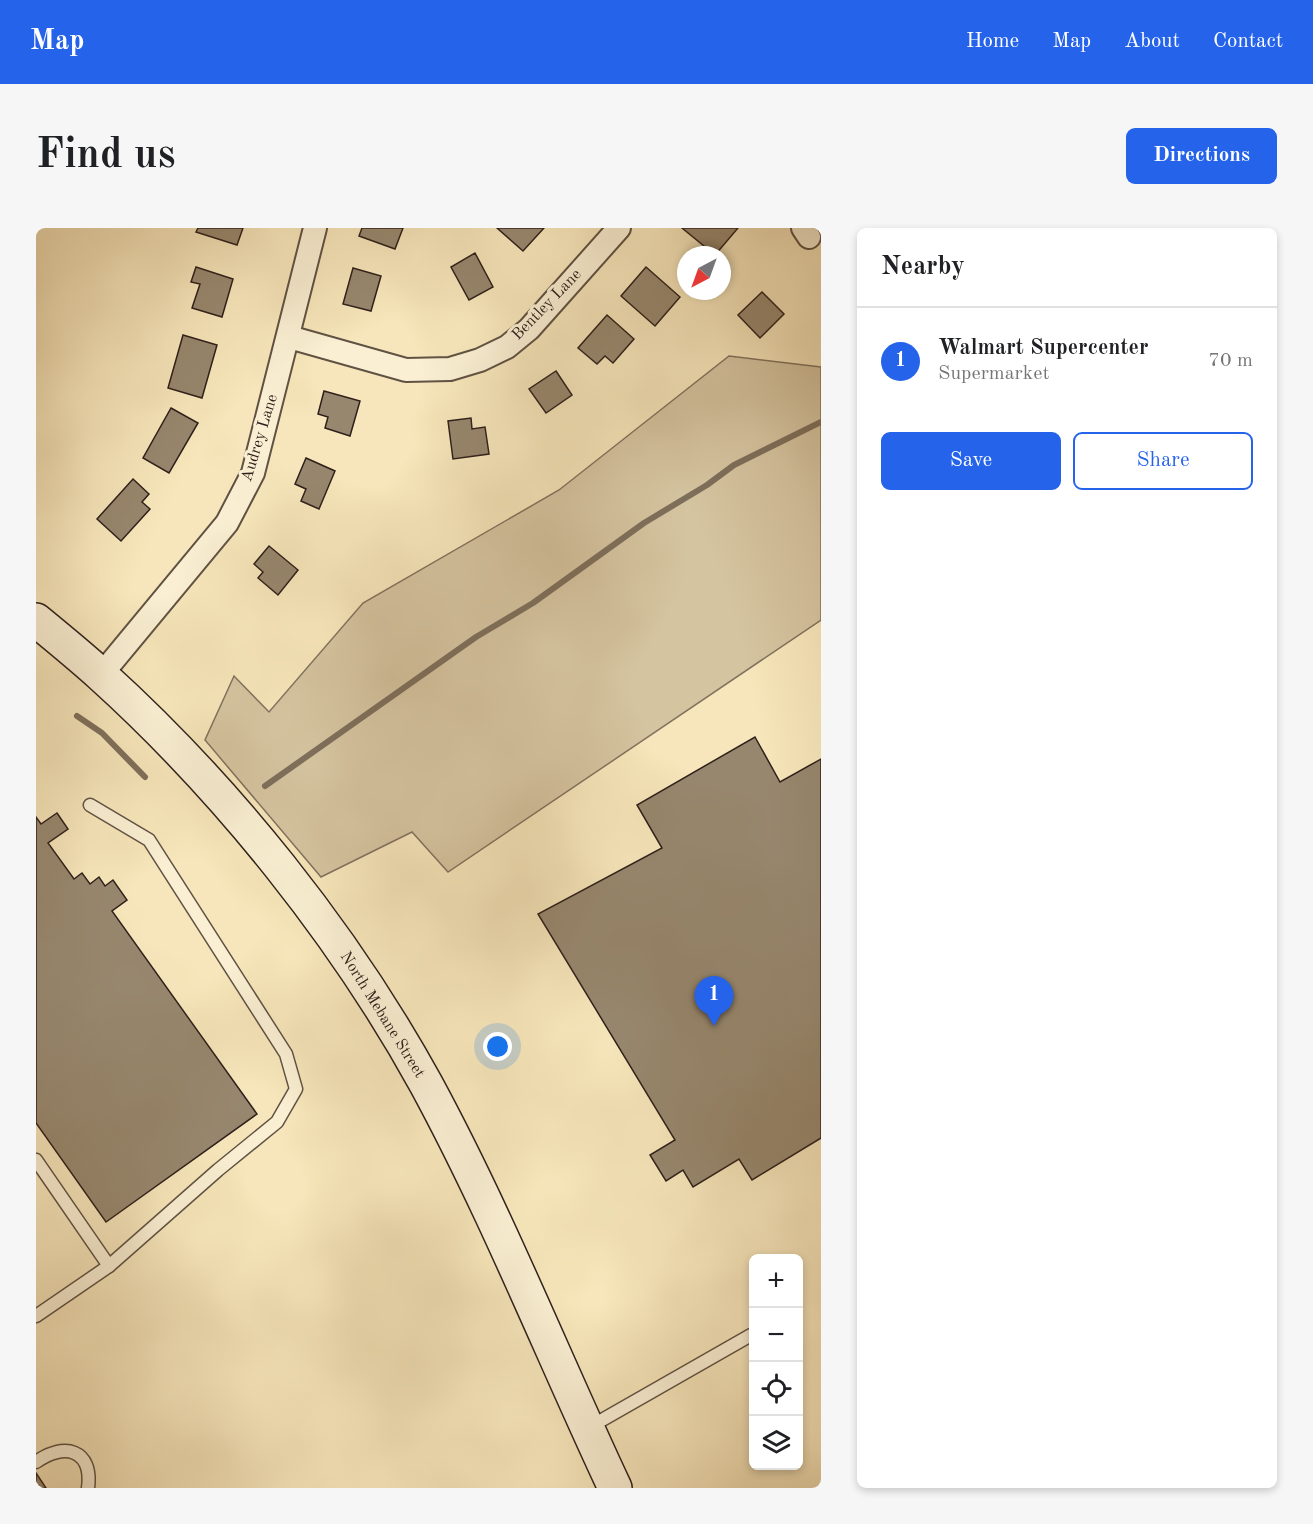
<!DOCTYPE html>
<html lang="en">
<head>
<meta charset="utf-8">
<style>
  :root { --surface:#fff; --page:#f6f6f6; --text:#202124; --muted:#757577; --line:#e0e0e0; --accent:#2563eb }
  body { margin:0; font-family:"Old Standard TT",serif; background:var(--page); color:var(--text) }
  .controls { position:absolute; right:18px; bottom:18px; display:grid; overflow:hidden; border-radius:9px; box-shadow:0 3px 9px #0003 }
  .controls button { width:54px; height:54px; display:grid; place-items:center; padding:0; border:0; border-bottom:2px solid var(--line); background:var(--surface); color:var(--text); font:30px sans-serif }
  .compass { position:absolute; left:641px; top:18px; width:54px; height:54px; border-radius:50%; background:var(--surface); box-shadow:0 3px 9px #0003; rotate:221deg }
  .you { position:absolute; left:462px; top:819px; width:21px; height:21px; margin:-15px; border:4px solid #fff; border-radius:50%; background:#1a73e8; box-shadow:0 0 0 9px #1a73e833 }
  .badge { display:grid; place-items:center; width:39px; height:39px; border-radius:50%; background:var(--accent); color:#fff; font-size:20px; font-weight:700 }
  .pin { position:absolute; translate:-50% -50px; filter:drop-shadow(0 2px 3px #0008) }
  .pin::after { content:''; position:absolute; top:32px; width:21px; height:18px; background:inherit; clip-path:polygon(0 0,100% 0,50% 100%) }
  .list { margin:0; padding:0; list-style:none }
  h2 { display:flex; justify-content:space-between; align-items:center; height:78px; margin:0; padding:0 24px; font-size:26px }
  h2 small { font-size:20px; font-weight:400; color:var(--muted) }
  .list li { display:grid; grid-template-columns:39px 1fr auto; gap:18px; align-items:center; box-sizing:border-box; height:108px; padding:0 24px; border-top:2px solid var(--line) }
  .list b { display:block; font-size:22px; white-space:nowrap }
  .list p { margin:0; font-size:20px; white-space:nowrap; color:var(--muted) }
  .list em { font-size:20px; font-style:normal; color:var(--muted) }
  .actions { display:flex; gap:12px; padding:18px 24px }
  .actions a { flex:1; padding:14px 0; border:2px solid var(--accent); border-radius:9px; text-align:center; font-size:21px; color:var(--accent) }
  .actions .main { background:var(--accent); color:#fff }
  .icon { flex:none; width:33px; height:33px; fill:none; stroke:currentColor; stroke-width:2; stroke-linecap:round; stroke-linejoin:round }
  .map { position:relative; flex:none; width:785px; height:1260px; overflow:hidden; border-radius:9px }
  header { display:flex; align-items:center; gap:36px; box-sizing:border-box; height:84px; padding:0 30px; background:var(--accent); color:#fff }
  header strong { font-size:28px }
  nav { display:flex; gap:33px; margin-inline-start:auto; font-size:21px }
  .intro { display:flex; align-items:center; justify-content:space-between; box-sizing:border-box; height:144px; padding:0 36px }
  h1 { margin:0; font-size:42px }
  .button { padding:15px 27px; border-radius:9px; background:var(--accent); color:#fff; font-size:21px; font-weight:700 }
  main { display:flex; gap:36px; padding:0 36px }
  aside { flex:1; background:var(--surface); border-radius:9px; box-shadow:0 3px 9px #0003 }
  .map>svg:first-child { display:block }
</style>
</head>
<body>
<header>
<strong>Map</strong>
<nav><a>Home</a><a>Map</a><a>About</a><a>Contact</a></nav>
</header>
<div class="intro"><h1>Find us</h1><a class="button">Directions</a></div>
<main>
<div class="map">
<svg width="785" height="1260" viewBox="0 0 785 1260">
  <rect width="100%" height="100%" fill="#f7e6bb"/>
  <filter id="stains"><feTurbulence type="fractalNoise" baseFrequency=".00333" numOctaves="4"/><feColorMatrix values="0 0 0 0 .2 0 0 0 0 .09 0 0 0 0 .02 0 0 0 .5 -.17"/></filter>
  <radialGradient id="worn" r=".72"><stop offset=".6" stop-color="#630" stop-opacity="0"/><stop offset="1" stop-color="#630" stop-opacity=".3"/></radialGradient>
  <!-- green -->
  <path fill="#d5c4a0" stroke="#82725e" stroke-width="1.5" d="M693 128 785 139V392L412 644 376 604 285 649 169 512 198 448 233 484 327 375 523 262Z"/>
  <g fill="none" stroke-linecap="round" stroke-linejoin="round">
    <!-- stream -->
    <g stroke="#7e6f5b" stroke-width="6">
      <path d="M41 488 66 505 109 549"/>
      <path d="M229 558 440 409 497 375 608 295 671 257 698 237 785 194"/>
    </g>
  </g>
  <!-- building -->
  <g fill="#97876e" stroke="#2e201b" stroke-width="1.5">
    <path d="M162 0H207L201 17 160 4Z"/>
    <path d="M326 0H367L359 21 323 8Z"/>
    <path d="M461 0H508L487 23Z"/>
    <path d="M646 0H702L679 27Z"/>
    <path d="M439 25 457 59 433 72 415 39Z"/>
    <path d="M160 39 197 51 186 89 156 80 164 56 155 54Z"/>
    <path d="M610 39 644 69 619 98 585 68Z"/>
    <path d="M317 40 345 48 335 83 307 76Z"/>
    <path d="M726 64 748 86 724 110 702 87Z"/>
    <path d="M571 87 598 111 577 135 569 128 561 136 542 120Z"/>
    <path d="M147 107 181 117 166 170 132 160Z"/>
    <path d="M520 143 536 167 510 185 493 161Z"/>
    <path d="M288 163 324 173 314 208 289 200 292 189 282 186Z"/>
    <path d="M135 180 162 195 133 245 107 230Z"/>
    <path d="M435 190 436 201 449 199 453 226 417 231 412 193Z"/>
    <path d="M270 230 299 243 283 281 265 273 270 261 259 256Z"/>
    <path d="M97 251 113 266 106 274 114 281 85 313 61 291Z"/>
    <path d="M233 318 262 342 242 367 222 350 227 344 218 336Z"/>
    <path d="M719 509 744 554 785 531V910L716 952 703 931 657 959 647 942 630 953 614 927 639 912 502 686 626 620 601 577Z"/>
    <path d="M21 585 32 601 12 615 38 651 46 645 54 656 63 649 69 658 77 652 91 672 76 683 221 886 70 994 0 895V589L5 596Z"/>
    <path d="M0 1245 10 1260H0Z"/>
  </g>
  <g fill="none" stroke-linecap="round" stroke-linejoin="round">
    <defs>
      <g id="lane">
        <path d="M0 932 73 1038"/>
        <path d="M0 1088 73 1038 182 942 241 894 260 861 250 826 113 612 54 577"/>
        <path d="M552 1200 715 1107"/>
        <path d="M0 1234C28 1214 57 1221 52 1260"/>
      </g>
      <g id="street">
        <path d="M767 0 773 9"/>
        <path d="M253 109 370 142 414 141 444 132 471 119 493 101 583 0"/>
        <path d="M65 447 191 295 217 245 279 0"/>
      </g>
      <path id="secondary" d="M0 392C22 410 44 428 65 447 191 561 308 707 390 856 461 987 516 1126 579 1260"/>
    </defs>
    <!-- lane casing -->
    <use href="#lane" stroke="#605243" stroke-width="15"/>
    <!-- street casing -->
    <use href="#street" stroke="#605243" stroke-width="26"/>
    <!-- secondary casing -->
    <use href="#secondary" stroke="#2e201b" stroke-width="36"/>
    <!-- lane -->
    <use href="#lane" stroke="#faefd3" stroke-width="12"/>
    <!-- street -->
    <use href="#street" stroke="#faefd3" stroke-width="22"/>
    <!-- secondary -->
    <use href="#secondary" stroke="#faefd3" stroke-width="33"/>
  </g>
  <g text-anchor="middle" dominant-baseline="central" stroke-width="6" stroke-linejoin="round" paint-order="stroke">
    <!-- street labels -->
    <g font-size="16" fill="#2e201b" stroke="#faefd3">
      <text transform="translate(511 77) rotate(-46)">Bentley Lane</text>
      <text transform="translate(224 210) rotate(-73)">Audrey Lane</text>
      <text transform="translate(346 787) rotate(58)">North Mebane Street</text>
    </g>
  </g>
  <rect width="100%" height="100%" filter="url(#stains)"/>
  <rect width="100%" height="100%" fill="url(#worn)"/>
</svg>
<div class="controls">
<button>+</button>
<button>−</button>
<button><svg class="icon" aria-label="locate" viewBox="0 0 24 24"><circle cx="12" cy="12" r="6"/><path d="M12 2v4M12 18v4M2 12h4M18 12h4"/></svg></button>
<button><svg class="icon" aria-label="layers" viewBox="0 0 24 24"><path d="M12 4l9 5-9 5-9-5zM3 14l9 5 9-5"/></svg></button>
</div>
<svg class="compass" viewBox="-18 -18 36 36"><path d="M0-13l5 13h-10z" fill="#e53935"/><path d="M0 13l5-13h-10z" fill="#757577"/></svg>
<div class="you"></div>
<div class="pin badge" style="left:678px;top:798px">1</div>
</div>
<aside>
<h2>Nearby<small></small></h2>
<ul class="list">
<li><span class="badge">1</span><div><b>Walmart Supercenter</b><p>Supermarket</p></div><em>70 m</em></li>
</ul>
<div class="actions"><a class="main">Save</a><a>Share</a></div>
</aside>
</main>
</body>
</html>
